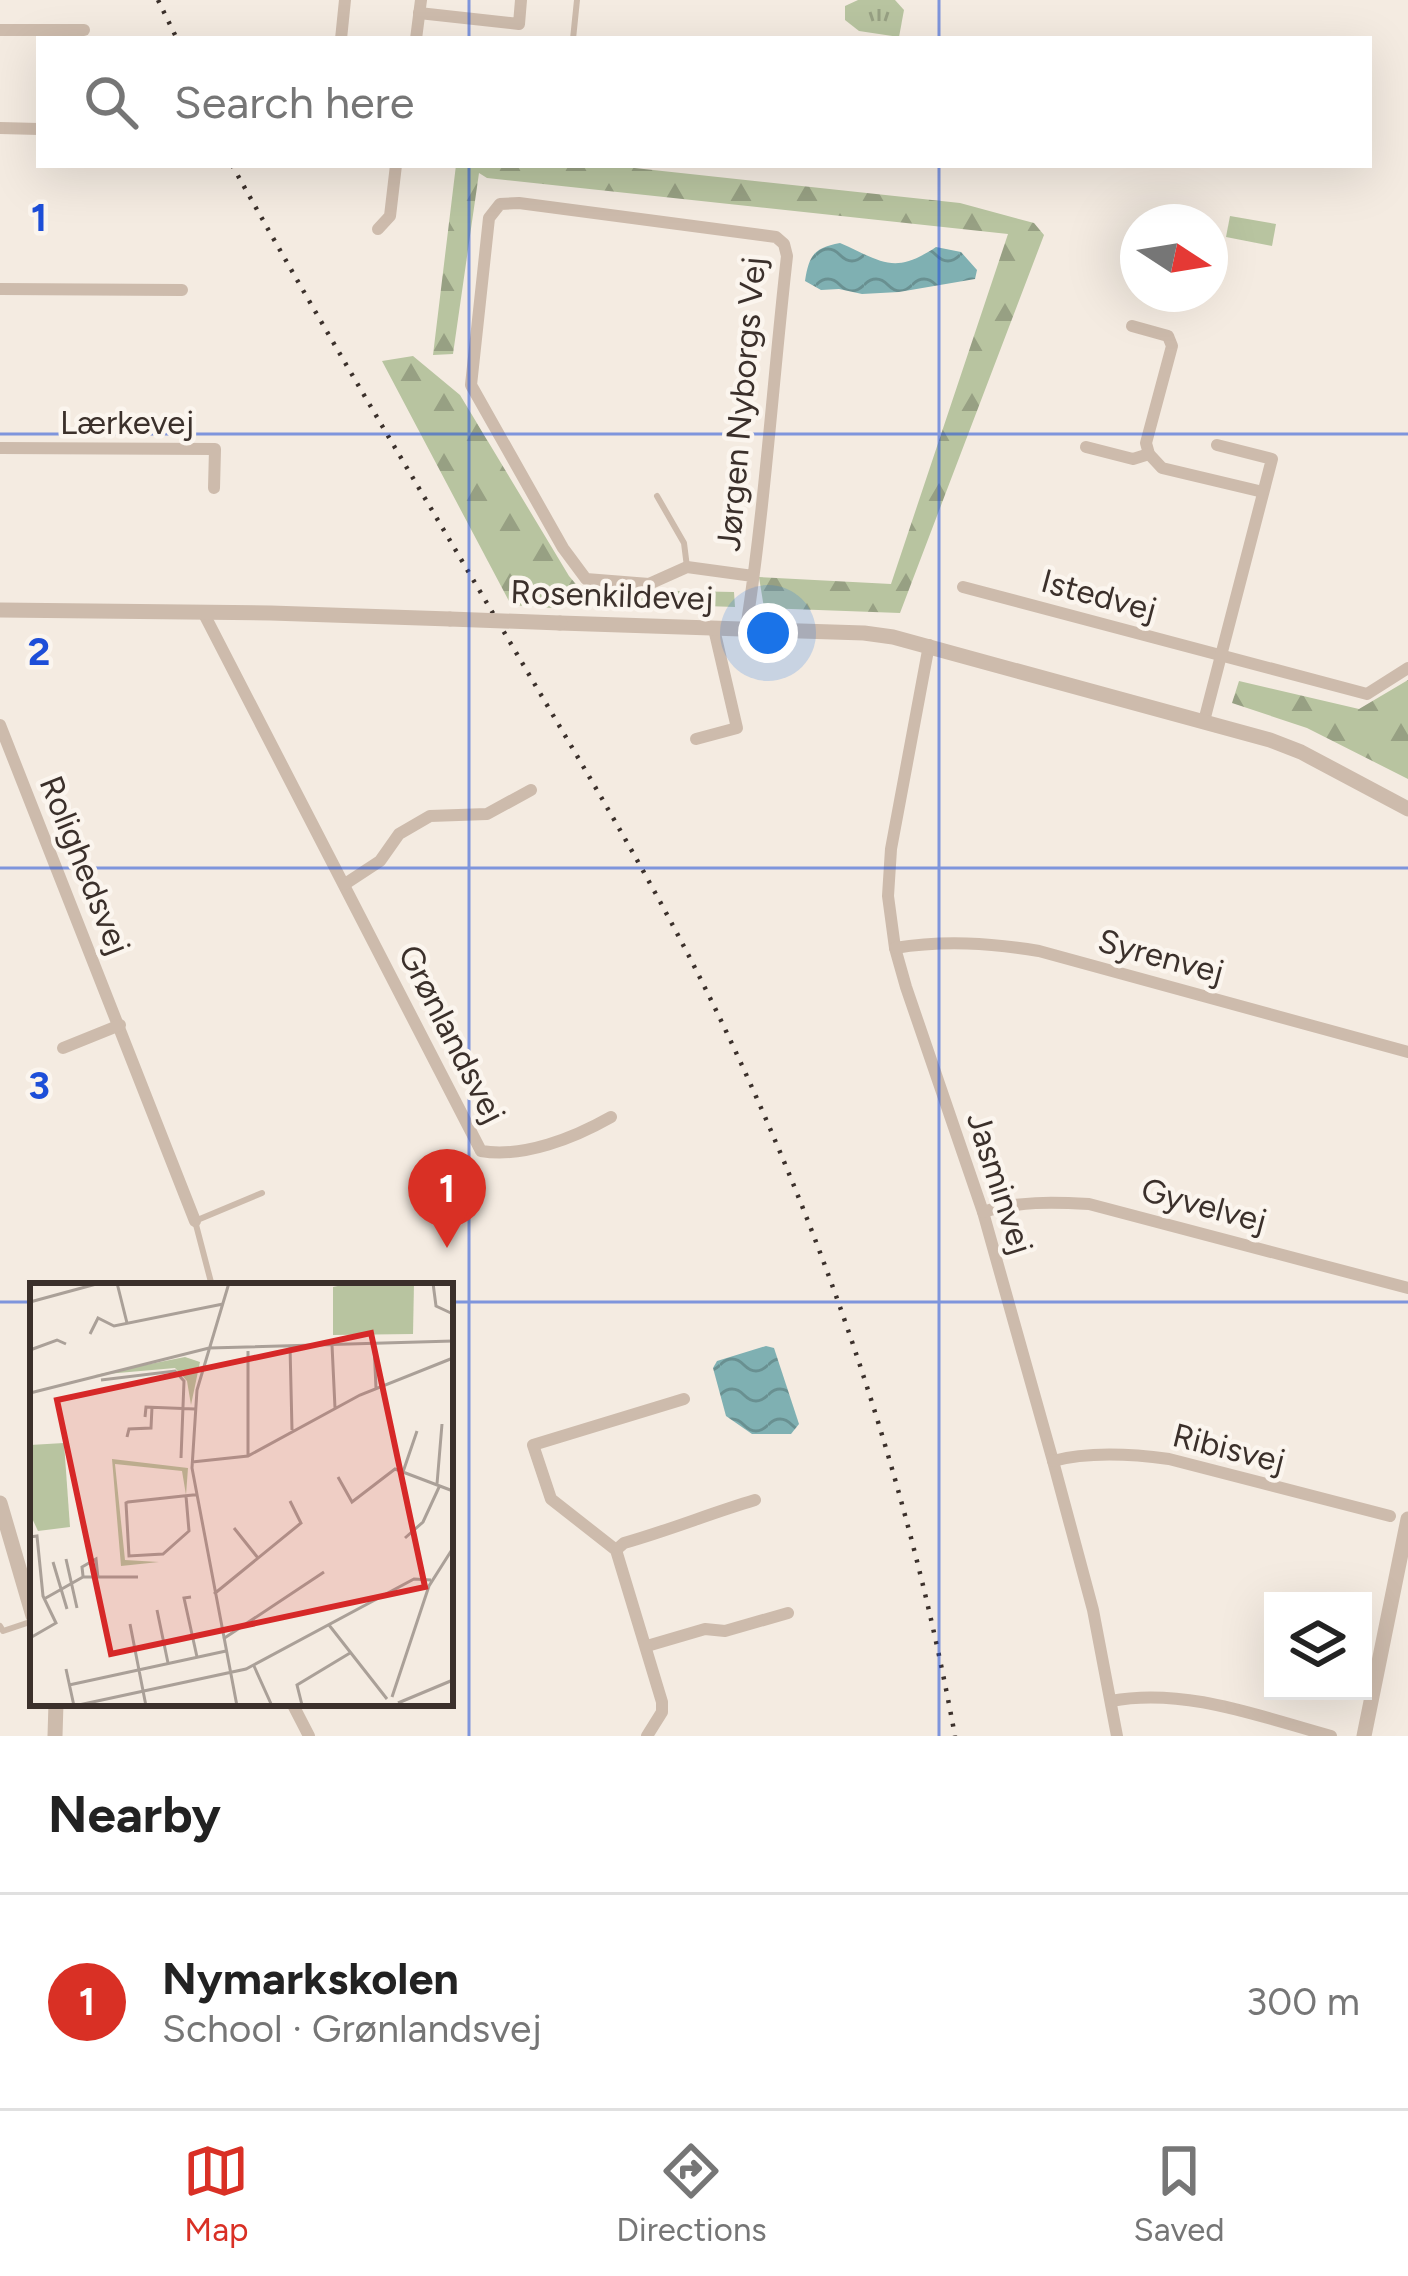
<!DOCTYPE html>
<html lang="en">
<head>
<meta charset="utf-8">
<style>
  :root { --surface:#fff; --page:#f6f6f6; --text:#222; --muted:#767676; --line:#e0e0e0; --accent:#d93025 }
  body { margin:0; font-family:Figtree,sans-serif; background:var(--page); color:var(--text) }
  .controls { position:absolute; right:36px; bottom:36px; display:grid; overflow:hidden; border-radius:0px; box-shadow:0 12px 48px #0002 }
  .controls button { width:108px; height:108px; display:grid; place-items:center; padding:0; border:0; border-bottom:3px solid var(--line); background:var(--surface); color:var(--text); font:60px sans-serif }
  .compass { position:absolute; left:1120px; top:204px; width:108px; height:108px; border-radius:50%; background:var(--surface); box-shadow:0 12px 48px #0002; rotate:102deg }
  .you { position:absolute; left:768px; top:633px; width:42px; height:42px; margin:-30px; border:9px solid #fff; border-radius:50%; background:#1a73e8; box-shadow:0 0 0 18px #1a73e833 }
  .badge { display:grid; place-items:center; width:78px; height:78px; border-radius:50%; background:var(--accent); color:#fff; font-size:39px; font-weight:700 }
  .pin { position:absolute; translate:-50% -99px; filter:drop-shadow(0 3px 6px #0008) }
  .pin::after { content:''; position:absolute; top:63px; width:42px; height:36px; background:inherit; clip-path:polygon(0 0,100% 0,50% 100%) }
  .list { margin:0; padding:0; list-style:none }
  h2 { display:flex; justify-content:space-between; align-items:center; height:156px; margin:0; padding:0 48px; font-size:51px }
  h2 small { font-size:39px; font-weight:400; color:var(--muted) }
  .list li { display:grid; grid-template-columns:78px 1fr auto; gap:36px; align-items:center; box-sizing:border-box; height:216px; padding:0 48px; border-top:3px solid var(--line) }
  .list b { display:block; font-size:45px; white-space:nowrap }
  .list p { margin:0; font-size:39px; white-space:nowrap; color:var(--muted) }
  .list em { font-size:39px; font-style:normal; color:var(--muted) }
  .icon { flex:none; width:66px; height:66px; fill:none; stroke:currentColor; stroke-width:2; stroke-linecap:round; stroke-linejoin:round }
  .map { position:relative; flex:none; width:1408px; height:1736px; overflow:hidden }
  .search { position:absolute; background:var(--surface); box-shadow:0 12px 48px #0002; left:36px; right:36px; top:36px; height:132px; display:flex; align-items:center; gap:30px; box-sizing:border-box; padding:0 42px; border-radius:0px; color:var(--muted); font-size:45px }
  .sheet { height:372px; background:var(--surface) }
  nav { display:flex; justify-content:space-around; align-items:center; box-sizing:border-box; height:168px; border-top:3px solid var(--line); background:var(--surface); font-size:33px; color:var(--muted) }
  nav a { display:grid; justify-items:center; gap:6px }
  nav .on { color:var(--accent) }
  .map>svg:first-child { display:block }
</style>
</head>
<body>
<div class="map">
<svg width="1408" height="1736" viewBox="0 0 1408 1736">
  <defs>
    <pattern id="forest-firs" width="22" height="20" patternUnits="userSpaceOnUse" patternTransform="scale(3)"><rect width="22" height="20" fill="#b8c4a0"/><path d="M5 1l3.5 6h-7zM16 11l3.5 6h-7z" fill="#97a083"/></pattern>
    <pattern id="park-tufts" width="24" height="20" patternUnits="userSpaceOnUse" patternTransform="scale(3)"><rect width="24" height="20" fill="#b8c4a0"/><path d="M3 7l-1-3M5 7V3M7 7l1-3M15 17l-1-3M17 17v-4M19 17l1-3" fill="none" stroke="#97a083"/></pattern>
    <pattern id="water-waves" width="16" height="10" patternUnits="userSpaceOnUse" patternTransform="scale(3)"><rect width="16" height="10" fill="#7fb0b2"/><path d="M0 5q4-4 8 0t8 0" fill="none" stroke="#699091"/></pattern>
  </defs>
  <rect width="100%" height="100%" fill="#f4ebe1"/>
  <!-- forest -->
  <g fill="url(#forest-firs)">
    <path d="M456 165H607L960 203 1034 223 1044 235 900 613 764 608 759 577 891 584 1008 234 487 178 479 173 453 354 433 355Z"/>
    <path d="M413 356 460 395 569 576 580 589 734 592 735 607 617 603 562 594 552 608 511 605 382 361Z"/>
    <path d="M1408 680V779L1307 728 1232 703 1239 681 1359 709Z"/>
  </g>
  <!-- park -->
  <path fill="url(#park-tufts)" d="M858 0H895L904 10 899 37 859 31 845 20V6Z"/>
  <!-- pitch -->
  <path fill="#b8c4a0" d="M1230 216 1276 224 1272 246 1226 237Z"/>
  <!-- water -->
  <g fill="url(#water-waves)">
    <path d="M840 243C883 262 894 275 936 247L961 252 977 270 975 279 899 292 862 294 839 289 821 290 805 281C809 255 814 248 840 243Z"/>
    <path d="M766 1346 774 1348 799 1424 791 1434H752L726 1416 713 1368 717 1361Z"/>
  </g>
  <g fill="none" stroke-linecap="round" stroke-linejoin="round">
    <!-- service -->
    <g stroke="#cdbbac" stroke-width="6">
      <path d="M573 39 577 0"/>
      <path d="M657 496 684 543 687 567"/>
      <path d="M212 1286 195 1221 262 1193"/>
      <path d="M0 1626 3 1631 33 1621"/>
    </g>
    <!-- minor -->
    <g stroke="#cdbbac" stroke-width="12">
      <path d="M419 13 519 24 521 0"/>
      <path d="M0 30H84"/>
      <path d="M341 39 345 0"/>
      <path d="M416 39 421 0"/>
      <path d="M0 128 39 129"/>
      <path d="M378 229 390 216 396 165"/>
      <path d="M0 289 182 290"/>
      <path d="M1132 326 1168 336 1172 346 1146 443 1149 454 1162 468 1263 492"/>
      <path d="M1086 447 1133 459 1149 454"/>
      <path d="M0 448 215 449 214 488"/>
      <path d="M963 587 1367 694 1408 668"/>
      <path d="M203 612 481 1151C524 1158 574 1138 611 1117"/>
      <path d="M746 629C765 506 773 380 787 256L784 244 776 237 519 203 500 204 489 218 471 385 563 548 586 579 649 584 687 567 753 576"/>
      <path d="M929 645 891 849 888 896 895 948 906 987 983 1212 1053 1461 1093 1610 1117 1736"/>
      <path d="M1204 721 1272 459 1217 445"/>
      <path d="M0 725 195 1221"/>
      <path d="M696 739 737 728 714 629"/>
      <path d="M345 884 380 861 399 834 430 816 487 814 531 790"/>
      <path d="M895 948C944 940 990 943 1039 951L1408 1052"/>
      <path d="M63 1048 120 1025"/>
      <path d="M983 1212C1018 1201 1053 1202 1089 1204L1408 1288"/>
      <path d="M1053 1461C1090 1451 1132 1454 1169 1459L1390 1516"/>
      <path d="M616 1550 624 1543C670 1530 711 1513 755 1500"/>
      <path d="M647 1646 705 1629 725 1631 788 1613"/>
      <path d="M1111 1701C1185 1687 1261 1717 1331 1736"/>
      <path d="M292 1703 309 1736"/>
      <path d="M647 1736 662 1712V1702L616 1550 551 1499 533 1445 684 1399"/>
    </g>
    <!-- tertiary -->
    <g stroke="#cdbbac" stroke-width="15">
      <path d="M0 610 271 613 450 619"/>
      <path d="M560 623 864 633 893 637 1270 740 1301 752 1408 809"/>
      <path d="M0 1503 33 1616"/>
      <path d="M55 1736 56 1703"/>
      <path d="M1364 1736 1408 1519"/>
    </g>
    <!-- rail -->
    <g stroke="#3b302b" stroke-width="4.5" stroke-dasharray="3 9" stroke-linecap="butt">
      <path d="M158 0 177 39"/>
      <path d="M232 165C326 334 426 499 524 666 590 778 657 889 714 1006 826 1237 909 1484 955 1736"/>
    </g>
    <!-- tertiary-bridge -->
    <path stroke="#cdbbac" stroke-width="15" d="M450 619 560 623"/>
  </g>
  <!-- grid -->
  <path fill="none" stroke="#1d4ed8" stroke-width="3" stroke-opacity="0.55" d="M469 0V39M939 0V39M469 165V1736M939 165V1736M0 434H1408M0 868H1408M0 1302H33M450 1302H1408"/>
  <g text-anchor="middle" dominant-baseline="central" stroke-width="9" stroke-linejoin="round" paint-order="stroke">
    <!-- street labels -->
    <g font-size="33" fill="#3b302b" stroke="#fbf5ee">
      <text transform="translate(741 404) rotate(-85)">Jørgen Nyborgs Vej</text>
      <text x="127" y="422">Lærkevej</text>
      <text transform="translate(612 595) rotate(2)">Rosenkildevej</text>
      <text transform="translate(1099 595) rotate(15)">Istedvej</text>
      <text transform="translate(85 865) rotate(68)">Rolighedsvej</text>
      <text transform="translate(1161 956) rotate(15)">Syrenvej</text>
      <text transform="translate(452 1034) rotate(63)">Grønlandsvej</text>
      <text transform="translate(1000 1183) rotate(72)">Jasminvej</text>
      <text transform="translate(1204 1205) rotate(15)">Gyvelvej</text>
      <text transform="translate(1229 1448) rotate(14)">Ribisvej</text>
    </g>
  </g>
  <!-- overview -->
  <g transform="translate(30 1283)">
    <rect width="423" height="423" fill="#f4ebe1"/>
    <path d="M155 74 170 79 161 122 157 98 145 85 65 92ZM82 176 158 185 156 212 152 188 85 181 95 277 129 279 91 283Z" fill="#b8c4a0"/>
    <path d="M34 160 40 244 8 248 0 231V162Z" fill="#b8c4a0"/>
    <path d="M322 0H384L383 51 303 52V4Z" fill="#b8c4a0"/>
    <path fill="none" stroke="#aaa098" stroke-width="3" d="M87 0 97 40M199 0 167 107 162 185 207 423M403 0 406 23 423 31M0 19 70 0M60 51 68 35 84 43 193 21M302 62 305 125M344 62 346 105M260 63 262 147M0 67 27 57 36 61M218 68V173M71 97 145 88 154 98 151 175M0 110 179 65 423 58M115 134 116 124 165 126M97 154 99 146 121 145 122 124M162 179 218 173 330 112 423 75M373 189 387 148M308 194 322 219 365 186 423 208M407 201 412 141M156 213 159 248 133 271 99 273 96 220 98 219 153 213 163 212H166M204 245 228 275M0 254 7 253 13 313 26 340 0 355M375 255 393 239 410 202M36 276 47 325M23 279 37 326M53 293 52 284 66 276 68 295M184 311 271 240 260 218M161 314 154 315 167 374M14 316 53 294H108M127 327 138 380M100 341 116 423M299 342 357 416M193 356 294 289M224 383 242 423M36 386 44 423M39 402 196 368M362 414 399 303 423 265M368 420 423 397M272 422 267 402 320 370M44 423 216 386 384 296 401 297"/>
    <path fill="#d62828" fill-opacity="0.15" stroke="#d62828" stroke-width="6" d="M341 50 395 304 81 371 27 117Z"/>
    <rect width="423" height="423" fill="none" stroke="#3b302b" stroke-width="6"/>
  </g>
  <g font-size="39" text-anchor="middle" font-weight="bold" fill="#1d4ed8" stroke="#fbf5ee" stroke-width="9" stroke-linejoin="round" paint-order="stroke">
    <text x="39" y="231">1</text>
    <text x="39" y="665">2</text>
    <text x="39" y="1099">3</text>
  </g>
</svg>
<div class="controls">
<button><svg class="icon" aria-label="layers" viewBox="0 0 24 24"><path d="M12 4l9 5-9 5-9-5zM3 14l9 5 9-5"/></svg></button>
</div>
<svg class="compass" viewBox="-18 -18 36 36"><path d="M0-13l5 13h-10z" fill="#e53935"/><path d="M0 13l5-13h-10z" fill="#767676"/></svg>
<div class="you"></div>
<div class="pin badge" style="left:447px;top:1248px">1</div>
<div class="search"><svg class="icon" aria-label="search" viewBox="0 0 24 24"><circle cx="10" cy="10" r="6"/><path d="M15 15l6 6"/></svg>Search here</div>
</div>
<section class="sheet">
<h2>Nearby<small></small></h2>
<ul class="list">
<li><span class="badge">1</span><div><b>Nymarkskolen</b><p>School · Grønlandsvej</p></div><em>300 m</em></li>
</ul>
</section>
<nav>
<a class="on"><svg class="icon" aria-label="map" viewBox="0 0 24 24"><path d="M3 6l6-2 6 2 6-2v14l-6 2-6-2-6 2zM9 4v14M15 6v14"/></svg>Map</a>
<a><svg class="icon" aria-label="directions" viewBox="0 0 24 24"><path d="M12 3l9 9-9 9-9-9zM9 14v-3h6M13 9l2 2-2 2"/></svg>Directions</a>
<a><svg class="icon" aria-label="saved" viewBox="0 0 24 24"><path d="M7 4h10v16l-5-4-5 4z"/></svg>Saved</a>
</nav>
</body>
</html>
